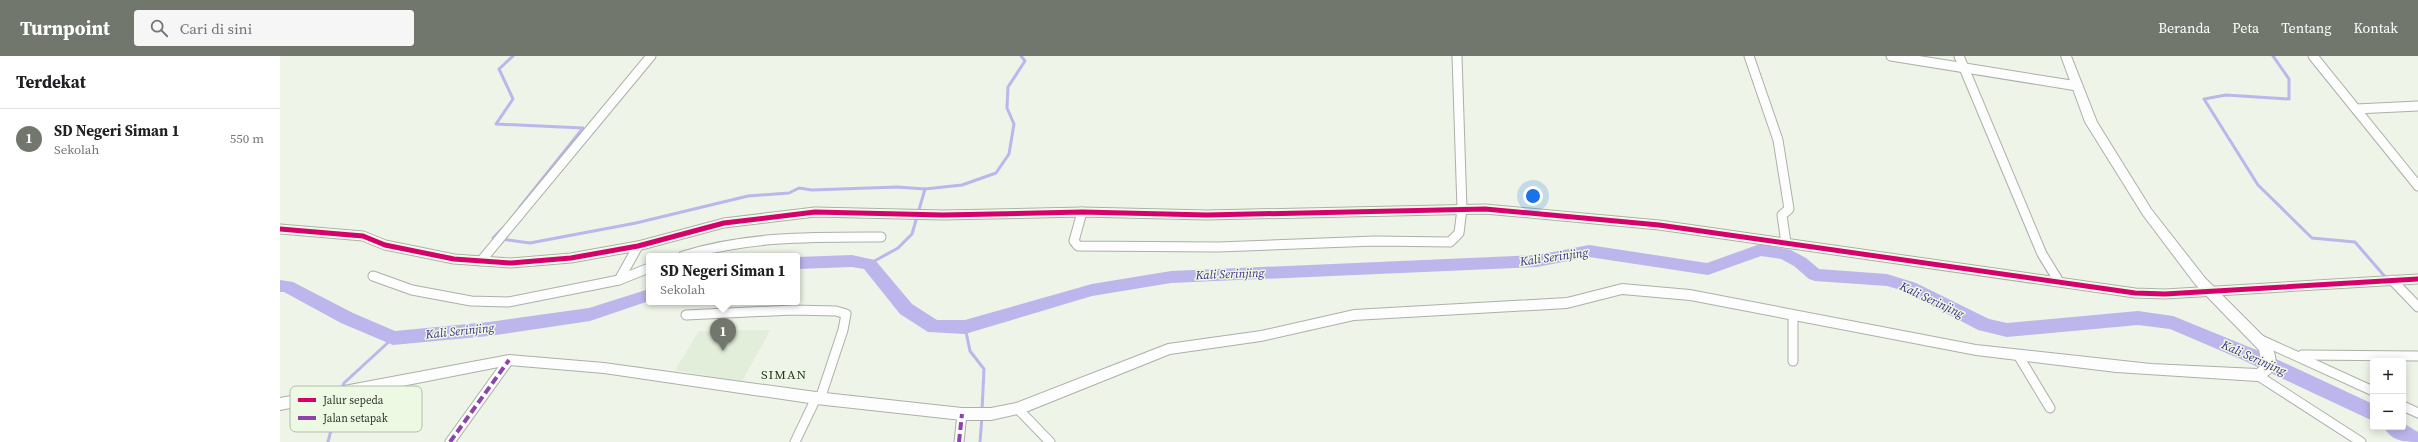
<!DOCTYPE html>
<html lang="id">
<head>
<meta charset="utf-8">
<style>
  :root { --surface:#fff; --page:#f6f6f6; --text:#202124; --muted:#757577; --line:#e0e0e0; --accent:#72776e }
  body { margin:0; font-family:"Source Serif 4",serif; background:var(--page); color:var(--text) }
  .controls { position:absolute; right:12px; bottom:12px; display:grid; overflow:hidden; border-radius:4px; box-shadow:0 2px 10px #0003 }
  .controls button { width:36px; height:36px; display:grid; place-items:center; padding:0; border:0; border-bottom:1px solid var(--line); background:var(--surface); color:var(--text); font:20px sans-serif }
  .you { position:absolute; left:1253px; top:140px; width:14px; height:14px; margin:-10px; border:3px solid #fff; border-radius:50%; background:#1a73e8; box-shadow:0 0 0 6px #1a73e833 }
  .badge { display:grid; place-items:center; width:26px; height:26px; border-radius:50%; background:var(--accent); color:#fff; font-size:13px; font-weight:700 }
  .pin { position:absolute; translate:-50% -33px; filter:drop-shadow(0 1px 2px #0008) }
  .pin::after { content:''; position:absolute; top:21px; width:14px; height:12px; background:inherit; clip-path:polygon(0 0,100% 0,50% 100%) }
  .popup { position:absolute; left:366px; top:197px; width:154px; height:52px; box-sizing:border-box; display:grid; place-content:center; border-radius:4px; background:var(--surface); filter:drop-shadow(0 1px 3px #0005); font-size:13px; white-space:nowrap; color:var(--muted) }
  .popup b { font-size:15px; color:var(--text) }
  .popup::after { content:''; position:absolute; left:50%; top:100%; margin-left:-8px; border:8px solid transparent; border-top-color:var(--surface) }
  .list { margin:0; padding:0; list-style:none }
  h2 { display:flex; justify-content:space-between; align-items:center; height:52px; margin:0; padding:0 16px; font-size:17px }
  h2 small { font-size:13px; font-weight:400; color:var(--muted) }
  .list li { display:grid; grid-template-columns:26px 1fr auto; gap:12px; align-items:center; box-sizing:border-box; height:60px; padding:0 16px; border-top:1px solid var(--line) }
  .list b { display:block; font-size:15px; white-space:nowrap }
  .list p { margin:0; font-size:13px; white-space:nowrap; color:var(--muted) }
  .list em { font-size:13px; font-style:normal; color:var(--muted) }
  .icon { flex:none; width:22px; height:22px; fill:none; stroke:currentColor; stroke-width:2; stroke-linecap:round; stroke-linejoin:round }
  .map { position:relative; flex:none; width:2138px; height:386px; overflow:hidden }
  header { display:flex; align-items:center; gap:24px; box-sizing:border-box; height:56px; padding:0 20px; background:var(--accent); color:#fff }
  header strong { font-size:19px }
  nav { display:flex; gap:22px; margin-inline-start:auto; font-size:14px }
  .search { width:280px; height:36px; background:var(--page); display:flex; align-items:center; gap:10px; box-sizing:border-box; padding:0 14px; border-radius:4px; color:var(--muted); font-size:15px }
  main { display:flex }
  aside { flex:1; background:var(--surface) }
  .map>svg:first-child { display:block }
</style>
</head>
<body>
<header>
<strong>Turnpoint</strong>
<div class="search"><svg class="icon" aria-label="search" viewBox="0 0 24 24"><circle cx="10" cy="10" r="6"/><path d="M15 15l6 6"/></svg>Cari di sini</div>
<nav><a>Beranda</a><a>Peta</a><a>Tentang</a><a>Kontak</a></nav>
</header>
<main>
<aside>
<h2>Terdekat<small></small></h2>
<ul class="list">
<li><span class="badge">1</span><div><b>SD Negeri Siman 1</b><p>Sekolah</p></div><em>550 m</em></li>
</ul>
</aside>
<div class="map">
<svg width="2138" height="386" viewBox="0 0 2138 386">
  <rect width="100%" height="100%" fill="#eef4e8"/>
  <!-- built -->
  <path fill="#e3eeda" d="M490 274 462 326 395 314 419 275Z"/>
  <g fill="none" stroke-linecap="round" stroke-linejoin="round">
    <!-- stream -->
    <g stroke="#bcb6ec" stroke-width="3">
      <path d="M233 0 219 13 233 43 216 68 303 72 240 151"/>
      <path d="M1993 0 2009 23V43L1946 39 1924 43 1978 129 2032 182 2075 186 2107 223"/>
      <path d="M224 171 213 182 250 187 356 167 468 140 509 137 519 132 532 134 617 131 645 133"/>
      <path d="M589 208 618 192 632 178 645 133 682 129 716 117 729 98 734 68 727 52 728 31 745 5 741 0"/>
      <path d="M685 271 690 295 704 313 702 355"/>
      <path d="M62 334 64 327 113 282"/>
      <path d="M48 386 60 340"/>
      <path d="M700 386 702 360"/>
    </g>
    <!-- river -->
    <g fill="#bcb6ec" fill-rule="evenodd">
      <path d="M1480 188 1511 194 1526 202 1539 213 1607 218 1636 227 1709 263 1727 267 1858 255 1893 260 1979 295 2093 348V365L1965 305 1890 273 1858 269 1727 281 1698 274 1624 235 1607 230 1535 225 1529 223 1514 210 1501 203 1481 200 1428 219 1309 201 1257 211 891 227 812 240 685 278 648 276 620 258 584 213 572 211 517 213V201L572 199 595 204 632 248 657 264H685L812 228 891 215 1257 199 1309 189 1427 207Z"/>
      <path d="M0 224 13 226 73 257 115 275 209 266 309 252 369 233V245L310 265 209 280 113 289 61 267 4 236H0Z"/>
      <path d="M2123 367 2138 376V386C2124 386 2111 385 2104 371H2123Z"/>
    </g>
    <defs>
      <g id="street">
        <path d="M1469 0 1498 84 1509 153 1502 159 1506 187"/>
        <path d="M1611 0 1797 30"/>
        <path d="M1679 0 1762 198 1778 224"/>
        <path d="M2033 0 2138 130"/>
        <path d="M2076 53 2138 50"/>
        <path d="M802 156 794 185 798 190 938 191 1095 185 1170 186 1179 177 1182 153 1177 0"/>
        <path d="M0 173 83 180 105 189 174 203 231 207 291 202 358 190 444 167 535 156 663 159 802 156 927 159 1205 153 1379 169 1855 237 1885 238 2138 223"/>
        <path d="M403 200C468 180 533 181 601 181"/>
        <path d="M201 205 371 0"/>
        <path d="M93 220 132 234 191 245 228 246 339 224 358 190"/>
        <path d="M339 224 369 212"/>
        <path d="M2112 224 2138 251"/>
        <path d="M406 259 513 254 556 255 566 258 563 274 540 343"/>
        <path d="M1513 259V305"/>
        <path d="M1979 283 2093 335"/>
        <path d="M1738 299 1770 352"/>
        <path d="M2022 299 2138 300"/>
        <path d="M1977 319 2081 386"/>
        <path d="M2123 350 2138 357"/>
        <path d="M738 353 770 386"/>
        <path d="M170 386 229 304"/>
        <path d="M515 386 536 342"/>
        <path d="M679 386 682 358"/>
      </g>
      <path id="secondary" d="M1781 0H1791L1817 66 1871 153 1925 222 1990 287C2000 305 1997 318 1977 325L1836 316 1696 299 1410 244 1342 238 1287 252 1074 264 981 285 890 298 743 357 711 364H682L536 348 324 317 229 309 0 354V342L229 299 324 307 536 336 682 352H711L736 347 888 288 981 275 1074 254 1287 242 1342 228 1410 234 1696 289 1871 308 1977 313 1982 308 1979 294 1915 228 1863 159 1805 66Z"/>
    </defs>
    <!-- street casing -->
    <use href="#street" stroke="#acb0a8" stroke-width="11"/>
    <!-- secondary casing -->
    <use href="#secondary" stroke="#acb0a8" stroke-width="2"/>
    <!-- street -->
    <use href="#street" stroke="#fcfdfc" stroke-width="9"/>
    <!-- secondary -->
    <use href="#secondary" fill="#fcfdfc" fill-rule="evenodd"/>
    <!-- quiet -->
    <g stroke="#8e44ad" stroke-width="4" stroke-dasharray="8 4" stroke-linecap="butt">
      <path d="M170 386 229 304"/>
      <path d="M679 386 682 358"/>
    </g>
    <defs>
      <path id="cycleway" d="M0 173 83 180 105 189 174 203 231 207 291 202 358 190 444 167 535 156 663 159 802 156 927 159 1205 153 1379 169 1855 237 1885 238 2138 223"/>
    </defs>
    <!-- cycleway casing -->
    <use href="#cycleway" stroke="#edf9e3" stroke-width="8"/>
    <!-- cycleway -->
    <use href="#cycleway" stroke="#d6006c" stroke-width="5"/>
  </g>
  <g text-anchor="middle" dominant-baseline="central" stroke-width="3" stroke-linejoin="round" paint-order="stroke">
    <!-- water labels -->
    <g font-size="12" font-style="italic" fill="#422a86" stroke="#edf9e3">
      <text transform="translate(1274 201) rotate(-8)">Kali Serinjing</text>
      <text transform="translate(950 218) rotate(-2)">Kali Serinjing</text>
      <text transform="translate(1652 244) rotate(25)">Kali Serinjing</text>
      <text transform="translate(180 275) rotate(-6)">Kali Serinjing</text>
      <text transform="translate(1974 302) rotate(24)">Kali Serinjing</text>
    </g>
    <!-- quarter labels -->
    <g font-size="13" letter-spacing="1" fill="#2b3423" stroke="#edf9e3">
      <text x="504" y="318">SIMAN</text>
    </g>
  </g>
  <!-- legend -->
  <rect x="10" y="330" width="132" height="46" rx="6" fill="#edf9e3" stroke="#b4beac" stroke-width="1"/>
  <rect x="18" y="342" width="18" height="4" fill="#d6006c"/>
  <rect x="18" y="360" width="18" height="4" fill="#8e44ad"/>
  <g font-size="11" fill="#30342c">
    <text x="43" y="348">Jalur sepeda</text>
    <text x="43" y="366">Jalan setapak</text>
  </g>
</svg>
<div class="controls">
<button>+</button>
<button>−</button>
</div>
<div class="you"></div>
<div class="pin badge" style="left:443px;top:295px">1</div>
<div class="popup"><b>SD Negeri Siman 1</b>Sekolah</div>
</div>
</main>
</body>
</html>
